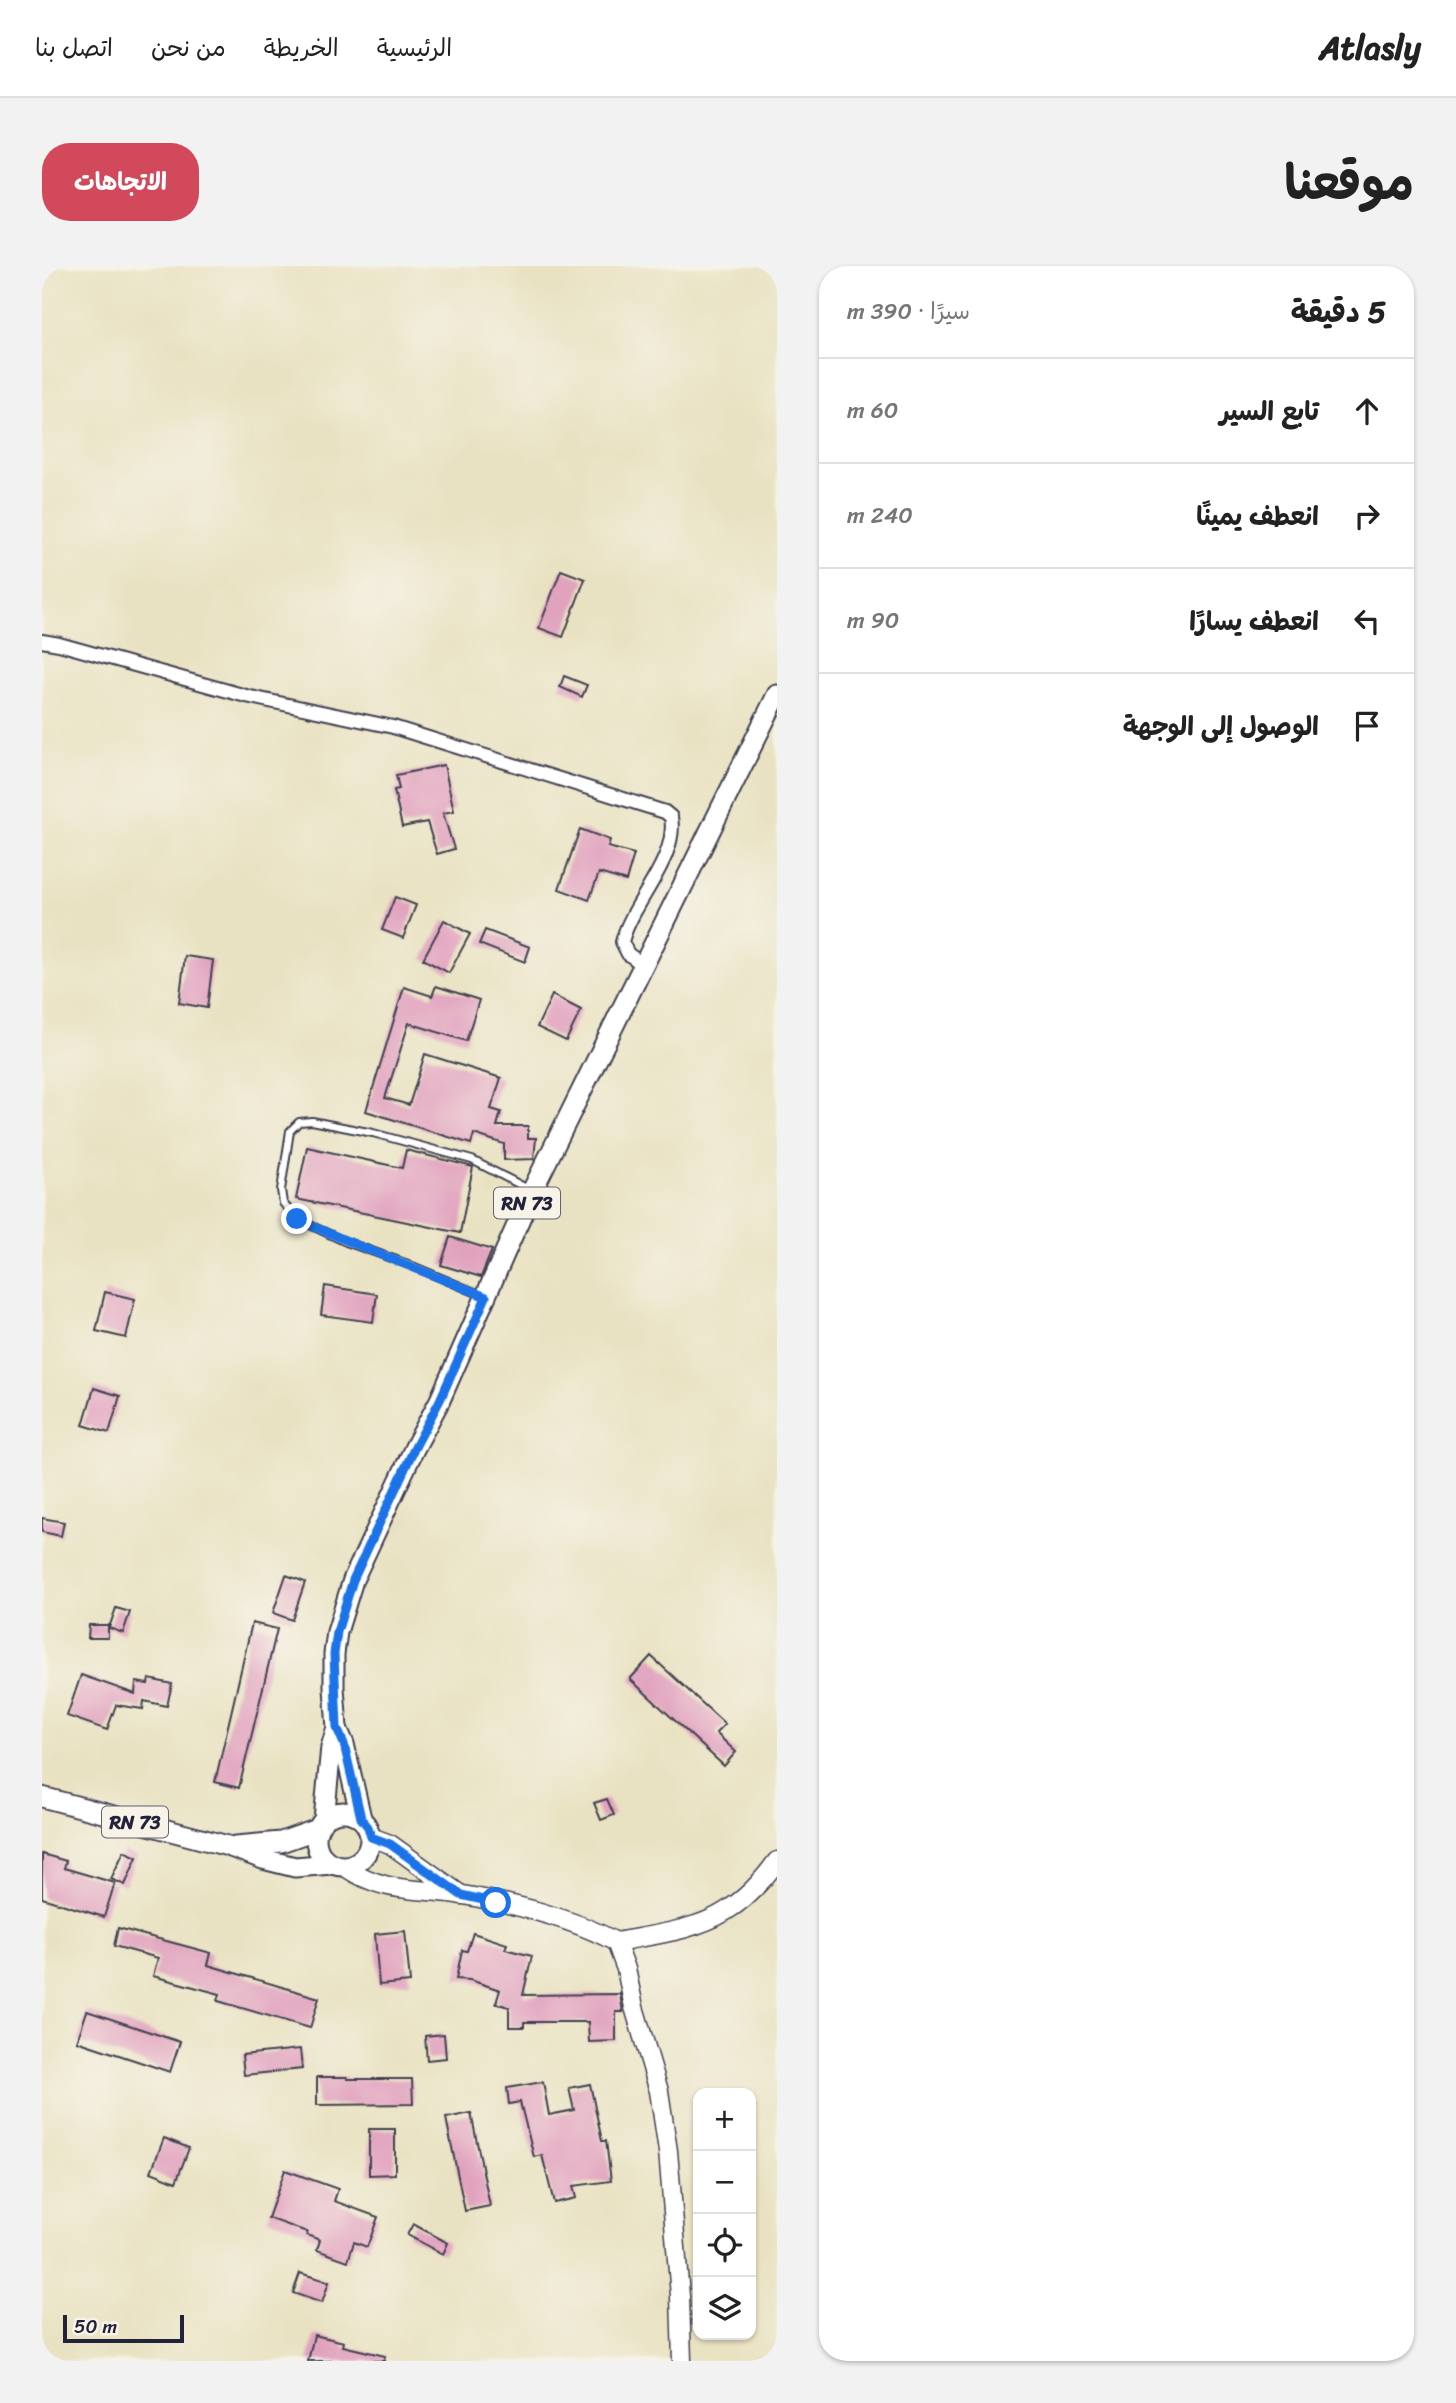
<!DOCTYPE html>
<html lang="ar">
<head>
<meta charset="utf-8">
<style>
  :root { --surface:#fff; --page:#f2f2f2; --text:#222; --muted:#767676; --line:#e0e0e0; --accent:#d1495b }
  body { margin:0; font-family:Sriracha,"Playpen Sans Arabic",sans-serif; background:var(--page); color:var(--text); direction:rtl }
  .controls { position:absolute; right:21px; bottom:21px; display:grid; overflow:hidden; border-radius:14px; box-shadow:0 2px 5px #0004 }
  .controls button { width:63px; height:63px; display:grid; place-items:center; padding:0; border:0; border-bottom:2px solid var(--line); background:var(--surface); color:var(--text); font:35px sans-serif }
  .scale { position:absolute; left:21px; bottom:18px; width:121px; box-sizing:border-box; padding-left:7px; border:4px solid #22223b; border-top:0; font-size:19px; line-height:24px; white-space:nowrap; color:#22223b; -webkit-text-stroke:5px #f7f3e8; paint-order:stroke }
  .stop { position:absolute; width:21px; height:21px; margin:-16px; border:5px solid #1a73e8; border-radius:50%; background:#fff }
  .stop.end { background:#1a73e8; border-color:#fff; box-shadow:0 2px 7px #0008 }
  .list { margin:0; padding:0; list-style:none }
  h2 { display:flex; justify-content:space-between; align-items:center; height:91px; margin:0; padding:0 28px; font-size:30px }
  h2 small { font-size:23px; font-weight:400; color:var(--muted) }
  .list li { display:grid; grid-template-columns:46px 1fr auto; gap:21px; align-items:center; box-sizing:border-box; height:105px; padding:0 28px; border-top:2px solid var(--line) }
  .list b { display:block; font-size:26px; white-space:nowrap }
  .list em { font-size:23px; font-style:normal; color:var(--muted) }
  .icon { flex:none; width:38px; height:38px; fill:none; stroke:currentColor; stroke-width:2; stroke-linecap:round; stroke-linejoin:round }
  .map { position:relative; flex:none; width:735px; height:2095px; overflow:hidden; direction:ltr; border-radius:28px }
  header { display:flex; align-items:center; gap:42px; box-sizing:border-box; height:98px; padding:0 35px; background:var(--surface); border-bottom:2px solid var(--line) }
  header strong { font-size:33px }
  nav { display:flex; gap:38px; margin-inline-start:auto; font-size:24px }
  .intro { display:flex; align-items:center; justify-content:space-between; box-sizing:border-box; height:168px; padding:0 42px }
  h1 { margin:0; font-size:49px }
  .button { padding:18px 32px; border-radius:28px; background:var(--accent); color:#fff; font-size:24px; font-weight:700 }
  main { display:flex; gap:42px; padding:0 42px }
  aside { flex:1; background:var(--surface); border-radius:28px; box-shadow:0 2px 5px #0004 }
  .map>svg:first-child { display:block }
</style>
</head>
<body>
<header>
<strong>Atlasly</strong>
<nav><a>الرئيسية</a><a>الخريطة</a><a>من نحن</a><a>اتصل بنا</a></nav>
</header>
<div class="intro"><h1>موقعنا</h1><a class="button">الاتجاهات</a></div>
<main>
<aside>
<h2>5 دقيقة<small>سيرًا · 390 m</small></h2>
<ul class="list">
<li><svg class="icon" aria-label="ahead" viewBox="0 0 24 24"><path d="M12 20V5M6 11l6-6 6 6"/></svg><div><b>تابع السير</b></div><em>60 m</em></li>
<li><svg class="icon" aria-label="right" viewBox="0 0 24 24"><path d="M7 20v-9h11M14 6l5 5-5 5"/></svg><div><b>انعطف يمينًا</b></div><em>240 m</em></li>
<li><svg class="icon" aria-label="left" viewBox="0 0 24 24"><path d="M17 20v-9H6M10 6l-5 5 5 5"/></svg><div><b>انعطف يسارًا</b></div><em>90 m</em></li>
<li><svg class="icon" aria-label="arrive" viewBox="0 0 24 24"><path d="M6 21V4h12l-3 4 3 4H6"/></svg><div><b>الوصول إلى الوجهة</b></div></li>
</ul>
</aside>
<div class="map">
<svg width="735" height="2095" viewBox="0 0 735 2095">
  <rect width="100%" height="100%" fill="#f7f3e8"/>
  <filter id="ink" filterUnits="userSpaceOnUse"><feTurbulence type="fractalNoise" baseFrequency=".0143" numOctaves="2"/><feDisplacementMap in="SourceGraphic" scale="14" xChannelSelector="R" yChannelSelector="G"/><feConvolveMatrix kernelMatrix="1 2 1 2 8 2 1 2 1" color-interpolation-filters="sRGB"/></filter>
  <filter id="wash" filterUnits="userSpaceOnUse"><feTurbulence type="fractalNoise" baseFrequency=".00686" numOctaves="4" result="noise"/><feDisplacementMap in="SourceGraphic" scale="28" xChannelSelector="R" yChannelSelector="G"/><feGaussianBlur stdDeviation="1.57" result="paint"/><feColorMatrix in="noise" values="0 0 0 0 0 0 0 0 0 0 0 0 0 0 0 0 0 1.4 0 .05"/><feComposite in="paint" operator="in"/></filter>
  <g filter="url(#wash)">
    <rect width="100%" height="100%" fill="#e9e2c2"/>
    <g id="blocks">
      <!-- building -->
      <g fill="#e1a2be">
        <path d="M519 304 543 313 521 371 497 362Z"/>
        <path d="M522 410 545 419 540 431 518 421Z"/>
        <path d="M402 499 412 545 401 547 412 583 395 588 385 556 360 561 352 524 357 523 354 509Z"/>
        <path d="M538 563 568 574 566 581 592 588 584 615 557 607 547 634 517 623Z"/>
        <path d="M353 631 374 639 361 672 340 664Z"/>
        <path d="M402 654 428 668 407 707 381 693Z"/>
        <path d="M443 664 488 681 483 696 437 678Z"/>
        <path d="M143 690 171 694 165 742 137 737Z"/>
        <path d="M394 720 437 734 424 775 367 757 343 832 367 839 383 788 459 812 449 843 459 846 455 860H486V872H494L492 893 462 894V878L432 868 429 878 324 845 362 721 390 730Z"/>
        <path d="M510 729 539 744 524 775 495 761Z"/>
        <path d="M265 881 360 902 364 884 431 901 418 967 254 933Z"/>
        <path d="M408 971 450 984 439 1011 399 999Z"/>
        <path d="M283 1020 335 1028 331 1056 279 1049Z"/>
        <path d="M63 1026 93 1033 84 1072 54 1065Z"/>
        <path d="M52 1122 78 1130 67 1167 41 1159Z"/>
        <path d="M0 1252 22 1256 19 1270 0 1266Z"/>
        <path d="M244 1309 263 1316 250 1354 231 1347Z"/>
        <path d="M74 1342 88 1346 81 1367 67 1362Z"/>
        <path d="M210 1357 235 1363 197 1522 173 1516Z"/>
        <path d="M47 1359H66V1372H46Z"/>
        <path d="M609 1390 683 1458 674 1467 694 1486 682 1500 588 1413Z"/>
        <path d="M39 1409 93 1428 94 1416 106 1418 107 1413 130 1418 125 1440 102 1435 101 1443 74 1439 65 1464 25 1450Z"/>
        <path d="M565 1533 572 1549 559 1554 552 1537Z"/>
        <path d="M82 1585 95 1591 83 1619 69 1613Z"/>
        <path d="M0 1588 24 1595 22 1602 73 1617 62 1651 0 1632Z"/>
        <path d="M76 1662 169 1687 166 1699 277 1732 268 1762 176 1735 178 1728 111 1710 116 1692 72 1680Z"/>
        <path d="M363 1665 368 1716 337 1719 333 1668Z"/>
        <path d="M431 1667 465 1678 463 1683 490 1690 481 1729 578 1728 581 1746H574V1775L547 1776 546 1756H482V1761H467V1741L454 1737 458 1724 428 1714 414 1713 420 1684 425 1685Z"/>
        <path d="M45 1745 138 1776 128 1806 35 1775Z"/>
        <path d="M402 1768 404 1792 385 1794 383 1770Z"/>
        <path d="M258 1783 260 1803 202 1809 200 1789Z"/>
        <path d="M275 1811H305V1813H370L371 1838 275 1839Z"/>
        <path d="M501 1816 507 1849 532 1844 527 1822 548 1818 560 1875H564L569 1915 531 1920 534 1932 512 1937 500 1889 492 1891 478 1836 467 1838 465 1822Z"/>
        <path d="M429 1847 448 1940 423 1945 404 1852Z"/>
        <path d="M327 1863H353V1908L327 1909Z"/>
        <path d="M122 1872 147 1882 134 1916 109 1906Z"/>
        <path d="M243 1904 296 1923 292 1935 336 1951 325 1981 312 1976 306 1995 275 1984 278 1974 265 1969V1966L226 1952Z"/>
        <path d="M371 1958 406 1977 401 1988 365 1969Z"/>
        <path d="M258 2007 287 2016 280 2037 251 2027Z"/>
        <path d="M272 2069 302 2076 301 2080 343 2090 342 2095H266Z"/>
      </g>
    </g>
  </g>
  <g filter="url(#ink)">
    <use href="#blocks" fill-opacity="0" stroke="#403f4f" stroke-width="2"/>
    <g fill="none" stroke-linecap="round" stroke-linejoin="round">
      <defs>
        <path id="lane" d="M442 1030 366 998 304 976 255 953 241 937 239 924 248 865 257 856 270 855 331 867 430 894 488 924"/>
        <path id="street" d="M0 375 17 378 204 430 351 461 623 546 629 551C637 593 589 637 580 676L586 688 600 698"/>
        <g id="secondary">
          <path d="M329 1571 348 1578 419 1629"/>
          <path d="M303 1601C345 1629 375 1621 421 1629 472 1638 528 1651 574 1676L584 1703 592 1741 617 1825 626 1885 638 2030 640 2095"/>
          <path d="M574 1676C609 1669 653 1665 684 1645 704 1633 722 1613 735 1595"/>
        </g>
        <g id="primary">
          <path d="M0 1531 186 1580 221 1593 253 1601 290 1598"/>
          <circle cx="301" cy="1573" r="27"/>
          <path d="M319 1552 302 1478 295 1462 292 1422V1388L295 1366 311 1314 372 1183 398 1134 490 925 735 429"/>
          <path d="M282 1554 289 1481 295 1462"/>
          <path d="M194 1580 239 1576 276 1563"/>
        </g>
      </defs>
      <!-- lane casing -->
      <use href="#lane" stroke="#403f4f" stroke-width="10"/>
      <!-- street casing -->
      <use href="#street" stroke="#403f4f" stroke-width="16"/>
      <!-- secondary casing -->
      <use href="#secondary" stroke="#403f4f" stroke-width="21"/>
      <!-- primary casing -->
      <use href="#primary" stroke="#403f4f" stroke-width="23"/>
      <!-- lane -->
      <use href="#lane" stroke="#fff" stroke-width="6"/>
      <!-- street -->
      <use href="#street" stroke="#fff" stroke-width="12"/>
      <!-- secondary -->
      <use href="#secondary" stroke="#fff" stroke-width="18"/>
      <!-- primary -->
      <use href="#primary" stroke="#fff" stroke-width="19"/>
    </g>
  </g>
  <g fill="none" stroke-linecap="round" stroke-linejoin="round" filter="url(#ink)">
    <!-- route -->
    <path stroke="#1a73e8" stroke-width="9" d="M255 953C317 982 381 1004 444 1031L398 1134 372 1183 311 1314 295 1366 292 1388 295 1462 302 1478 319 1552 326 1561 329 1571 348 1578 419 1629 454 1637"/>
  </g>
  <g text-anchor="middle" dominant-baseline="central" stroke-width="6" stroke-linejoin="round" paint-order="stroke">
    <!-- shield labels -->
    <g fill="#f7f3e8" stroke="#62616f" stroke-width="2">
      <rect x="452" y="921.5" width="66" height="31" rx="5"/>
      <rect x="60" y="1540.5" width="66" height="31" rx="5"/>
    </g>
    <g font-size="19" font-weight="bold" fill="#22223b">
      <text x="485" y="937">RN 73</text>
      <text x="93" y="1556">RN 73</text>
    </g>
  </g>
</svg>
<div class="controls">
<button>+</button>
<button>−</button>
<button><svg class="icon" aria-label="locate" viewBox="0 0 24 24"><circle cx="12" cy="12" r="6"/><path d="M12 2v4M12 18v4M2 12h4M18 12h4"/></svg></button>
<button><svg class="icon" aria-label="layers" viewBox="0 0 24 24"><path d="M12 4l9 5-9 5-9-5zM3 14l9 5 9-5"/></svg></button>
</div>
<div class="scale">50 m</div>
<div class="stop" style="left:454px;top:1637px"></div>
<div class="stop end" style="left:255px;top:953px"></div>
</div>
</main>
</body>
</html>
